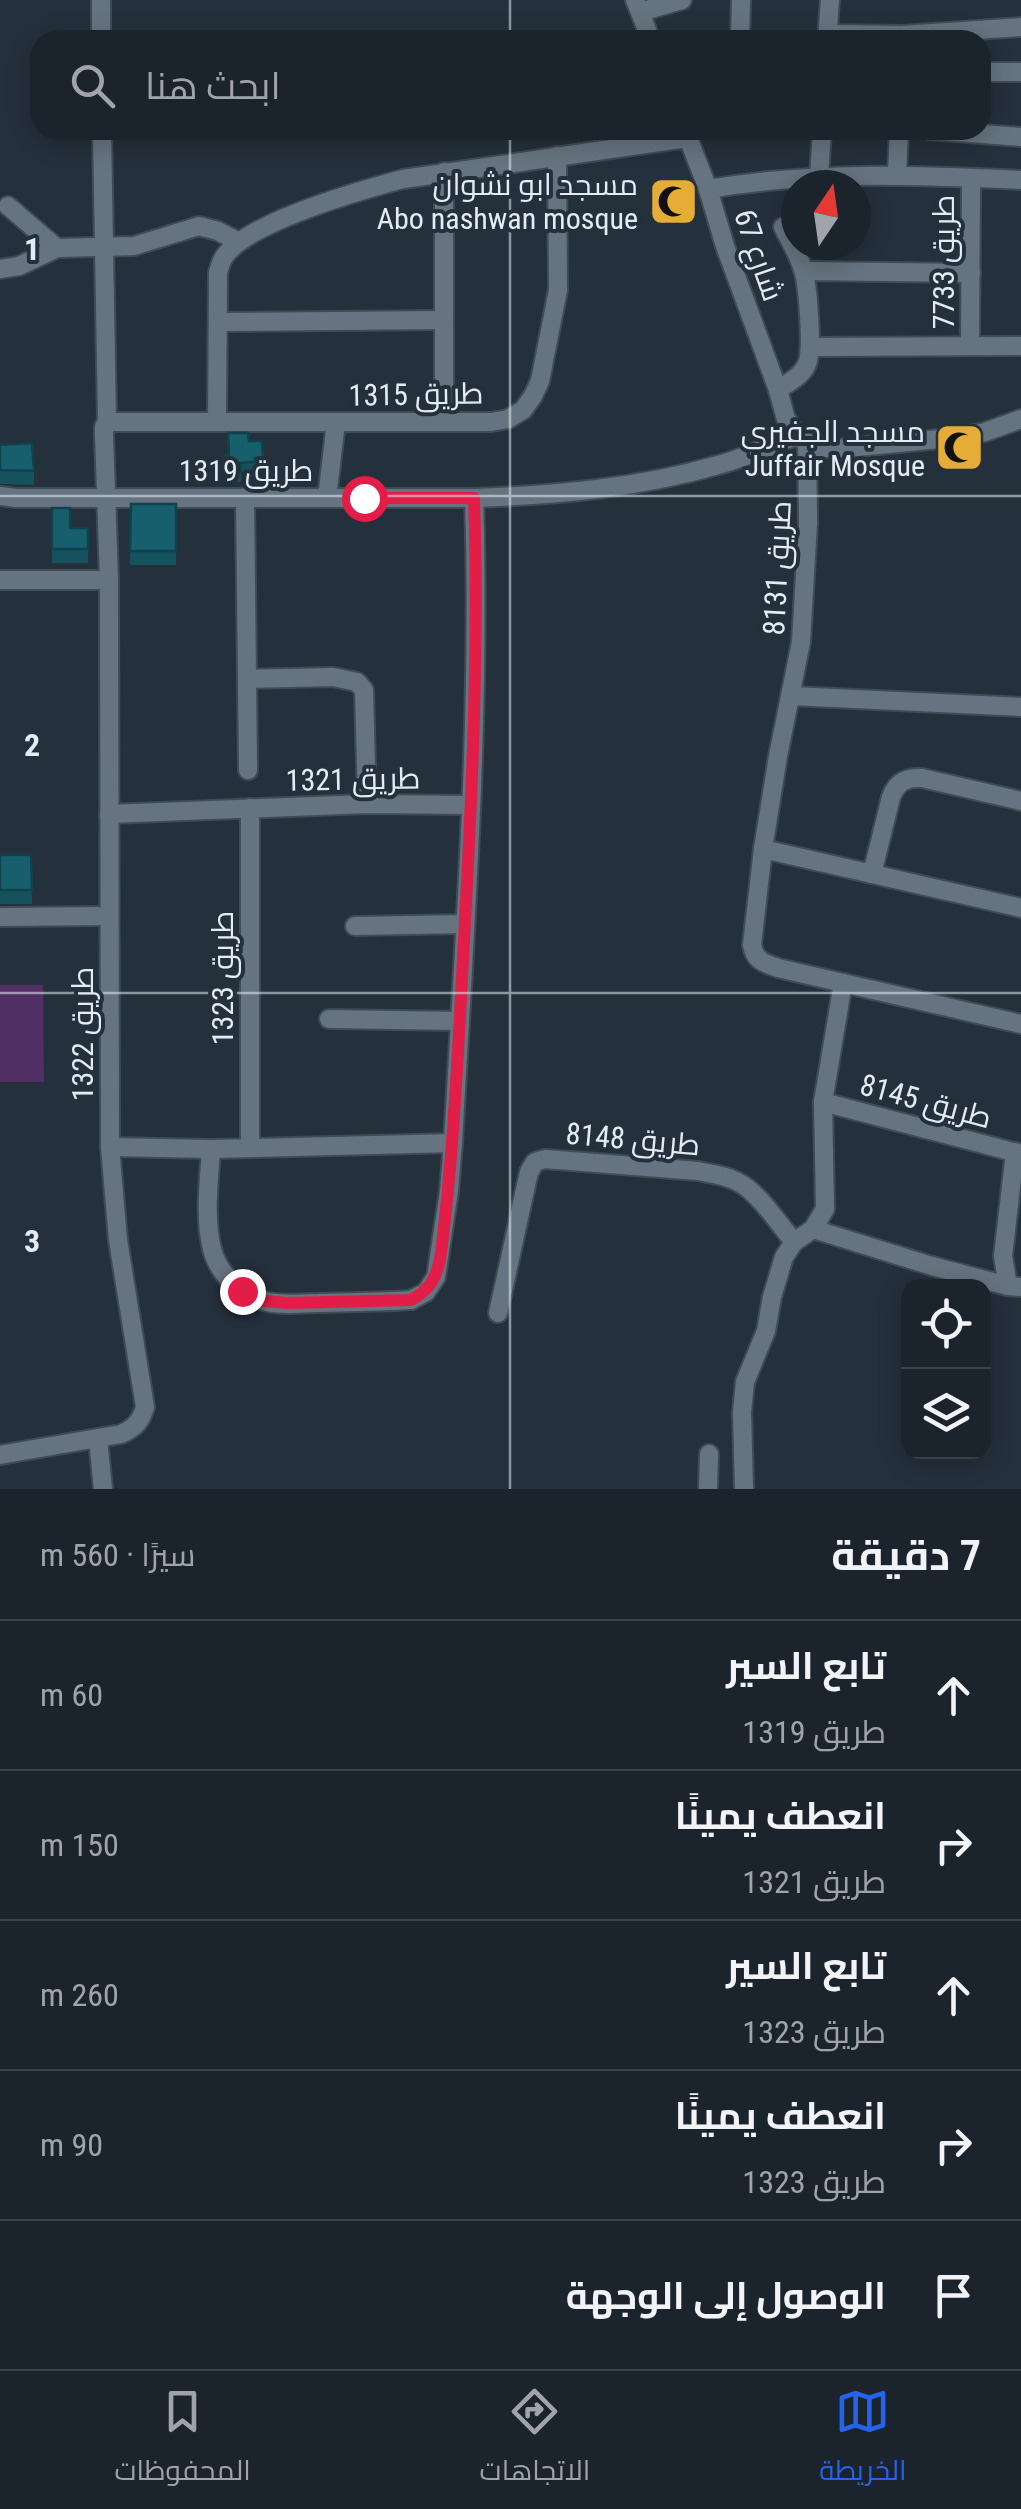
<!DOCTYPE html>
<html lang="ar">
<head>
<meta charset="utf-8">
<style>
  :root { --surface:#1b242d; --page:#283039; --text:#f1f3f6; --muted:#a0a4aa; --line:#394149; --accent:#2563eb }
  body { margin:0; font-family:"Roboto Condensed",Cairo,sans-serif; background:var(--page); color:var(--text); direction:rtl }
  .controls { position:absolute; right:30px; bottom:30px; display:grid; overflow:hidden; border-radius:20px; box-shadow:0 5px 25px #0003 }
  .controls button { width:90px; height:90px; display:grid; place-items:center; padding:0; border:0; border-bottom:2px solid var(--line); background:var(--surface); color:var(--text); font:50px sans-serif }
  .compass { position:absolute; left:781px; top:170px; width:90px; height:90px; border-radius:50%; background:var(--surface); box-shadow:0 5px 25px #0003; rotate:13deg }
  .stop { position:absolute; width:30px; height:30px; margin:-22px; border:8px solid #e11d48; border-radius:50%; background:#fff }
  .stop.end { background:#e11d48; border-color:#fff; box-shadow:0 2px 10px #0008 }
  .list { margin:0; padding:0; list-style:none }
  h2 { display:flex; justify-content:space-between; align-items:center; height:130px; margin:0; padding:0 40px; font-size:42px }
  h2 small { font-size:32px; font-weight:400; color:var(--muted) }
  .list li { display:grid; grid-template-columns:65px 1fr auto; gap:30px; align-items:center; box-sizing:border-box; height:150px; padding:0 40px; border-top:2px solid var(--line) }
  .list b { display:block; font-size:38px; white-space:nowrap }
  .list p { margin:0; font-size:32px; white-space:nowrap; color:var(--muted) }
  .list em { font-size:32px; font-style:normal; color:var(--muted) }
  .icon { flex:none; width:55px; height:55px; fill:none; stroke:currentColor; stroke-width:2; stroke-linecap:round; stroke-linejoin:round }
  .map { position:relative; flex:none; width:1021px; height:1489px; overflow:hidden; direction:ltr }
  .search { position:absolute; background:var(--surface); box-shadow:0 5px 25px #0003; left:30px; right:30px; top:30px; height:110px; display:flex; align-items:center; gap:25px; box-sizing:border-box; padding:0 35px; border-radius:30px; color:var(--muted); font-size:38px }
  .sheet { height:880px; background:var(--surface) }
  nav { display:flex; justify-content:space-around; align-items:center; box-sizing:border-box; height:140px; border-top:2px solid var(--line); background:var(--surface); font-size:28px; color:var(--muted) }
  nav a { display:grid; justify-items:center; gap:5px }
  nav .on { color:var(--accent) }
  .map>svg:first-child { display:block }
</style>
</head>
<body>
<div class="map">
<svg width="1021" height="1489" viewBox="0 0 1021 1489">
  <rect width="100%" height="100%" fill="#24303c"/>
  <!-- green -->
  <path fill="#512e63" d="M0 985H43L44 1082H0Z"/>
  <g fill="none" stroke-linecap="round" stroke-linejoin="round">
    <defs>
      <g id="minor">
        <path d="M101 0V40"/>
        <path d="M635 0 651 40"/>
        <path d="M640 12 682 0"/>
        <path d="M827 34 902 35 1021 27"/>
        <path d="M740 40 741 0"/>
        <path d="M827 40 830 0"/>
        <path d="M981 72H1021"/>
        <path d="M685 130 708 189 725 246 778 390 786 419 799 437 807 443 817 447 837 449 960 437 985 432 1021 419"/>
        <path d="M930 130 1021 137"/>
        <path d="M444 172V421"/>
        <path d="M897 174 899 130"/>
        <path d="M819 177 822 130"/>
        <path d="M708 189C815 171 913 175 1021 180"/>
        <path d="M8 206 57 248"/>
        <path d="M0 269 19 266 57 248 134 246 199 226 218 231 239 242"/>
        <path d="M804 271 971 273"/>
        <path d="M218 322 444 320"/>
        <path d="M970 346 971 178"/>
        <path d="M810 347 1021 346"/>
        <path d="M778 390C789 382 802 376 807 364 813 350 808 285 803 270 799 255 790 241 783 227"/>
        <path d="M107 422H491L508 419 523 410 533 396 540 381 558 290 557 156"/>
        <path d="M217 422 218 272C220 267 221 261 224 257 247 222 362 190 403 179L687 138"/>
        <path d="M807 443 808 523 801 642 778 756 763 849 752 945C755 961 764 963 778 968L1021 1024"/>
        <path d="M0 496 16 498H474C556 495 639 488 718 465 745 458 772 445 798 435"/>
        <path d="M245 497 248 770"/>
        <path d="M327 498 336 422"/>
        <path d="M0 580H109"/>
        <path d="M248 679 333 677 357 682 364 690 367 804"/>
        <path d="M792 696 1021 707"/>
        <path d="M109 814 367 804 471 805"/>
        <path d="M763 849 1021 908"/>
        <path d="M872 874 891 797C897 782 906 777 922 778L1021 801"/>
        <path d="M0 917 108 916"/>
        <path d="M355 926 465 924"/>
        <path d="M329 1019 460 1021"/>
        <path d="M823 1102 1021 1154"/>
        <path d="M110 1147 211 1149 453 1143"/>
        <path d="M250 1148V808"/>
        <path d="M211 1149C209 1182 204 1217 212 1249 218 1273 240 1295 264 1301 281 1306 301 1303 318 1303 349 1302 380 1302 411 1300L426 1292 436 1277 449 1191 453 1143C465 928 481 713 474 498"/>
        <path d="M813 1229 932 1266 1008 1286 1021 1287"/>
        <path d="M1008 1286 1003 1256 1015 1152"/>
        <path d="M498 1313 529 1172 535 1162 545 1159 698 1171C711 1174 726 1175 738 1182 758 1192 779 1224 794 1242"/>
        <path d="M98 1439 103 1489"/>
        <path d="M0 1455 121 1434C135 1428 141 1421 145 1407L118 1240 110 1147 109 580 104 435V427L107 422 102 130"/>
        <path d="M708 1489 709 1454"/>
        <path d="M744 1489 742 1412 745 1382 766 1331 772 1297 784 1257 794 1242 813 1229 825 1209 823 1102 843 983"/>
      </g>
    </defs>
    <!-- minor casing -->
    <use href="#minor" stroke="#404b54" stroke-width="22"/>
    <!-- minor -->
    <use href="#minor" stroke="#667481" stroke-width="18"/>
  </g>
  <!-- wall -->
  <g fill="#15525e">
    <path d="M249 441H262L263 467H255L254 472H241V482L226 483 225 455H228Z"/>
    <path d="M0 445 34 471V485L0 484Z"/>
    <path d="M131 504H176V565H130Z"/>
    <path d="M52 508 70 528H88V563H52Z"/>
    <path d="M0 855H31L32 904H0Z"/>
  </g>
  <!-- building -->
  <g fill="#185f6d" stroke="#11424c" stroke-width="2.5">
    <path d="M228 433H248L249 441H262L263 458H255L254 462 240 463 241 473H226L225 455H229Z"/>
    <path d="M32 443 34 471 0 470V445Z"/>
    <path d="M131 504H176V551H130Z"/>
    <path d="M52 508H70V528H88V549H52Z"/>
    <path d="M0 855H31L32 890H0Z"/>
  </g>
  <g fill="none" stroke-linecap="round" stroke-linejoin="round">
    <!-- route -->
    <path stroke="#e11d48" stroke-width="12" d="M242 1291 264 1301 288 1303 411 1300C429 1290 435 1280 440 1260 454 1154 458 1048 464 941 472 793 479 646 474 498H364"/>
  </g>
  <!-- grid -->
  <path fill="none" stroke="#e4ecf3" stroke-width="2.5" stroke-opacity="0.55" d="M510 0V40M510 130V1489M0 496H1021M0 993H1021"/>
  <!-- icons -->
  <defs>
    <symbol id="mosque-square" viewBox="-11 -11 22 22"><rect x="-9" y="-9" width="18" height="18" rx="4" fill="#e6ad36" stroke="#24303c"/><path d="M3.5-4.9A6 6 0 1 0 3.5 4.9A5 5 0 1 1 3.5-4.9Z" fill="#111"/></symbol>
  </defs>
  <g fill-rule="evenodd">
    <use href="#mosque-square" x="646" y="174" width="55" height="55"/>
    <use href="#mosque-square" x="932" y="420" width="55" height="55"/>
  </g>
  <g text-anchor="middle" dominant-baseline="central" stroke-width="8" stroke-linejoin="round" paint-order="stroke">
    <!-- poi labels -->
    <g font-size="30" fill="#e4ecf3" stroke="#24303c" text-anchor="end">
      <text x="638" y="184">مسجد ابو نشوان<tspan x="638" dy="34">Abo nashwan mosque</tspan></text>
      <text x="925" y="431">مسجد الجفيري<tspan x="925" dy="34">Juffair Mosque</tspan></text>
    </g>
    <!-- street labels -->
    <g font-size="30" fill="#e4ecf3" stroke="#24303c">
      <text transform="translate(759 255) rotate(71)">شارع 67</text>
      <text transform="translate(943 262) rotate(-90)">طريق 7733</text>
      <text transform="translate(416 394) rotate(-1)">طريق 1315</text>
      <text x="246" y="470">طريق 1319</text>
      <text transform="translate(777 568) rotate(-87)">طريق 8131</text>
      <text transform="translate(353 779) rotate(-1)">طريق 1321</text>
      <text transform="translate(222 978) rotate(-90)">طريق 1323</text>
      <text transform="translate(82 1034) rotate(-90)">طريق 1322</text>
      <text transform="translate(926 1101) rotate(15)">طريق 8145</text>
      <text transform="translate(633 1139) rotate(5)">طريق 8148</text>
    </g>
  </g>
  <g font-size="32" text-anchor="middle" font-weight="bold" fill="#e4ecf3" stroke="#24303c" stroke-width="8" stroke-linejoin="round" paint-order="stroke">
    <text x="32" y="260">1</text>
    <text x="32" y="756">2</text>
    <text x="32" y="1252">3</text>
  </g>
</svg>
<div class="controls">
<button><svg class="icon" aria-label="locate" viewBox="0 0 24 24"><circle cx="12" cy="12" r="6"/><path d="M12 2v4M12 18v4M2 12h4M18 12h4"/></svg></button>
<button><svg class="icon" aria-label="layers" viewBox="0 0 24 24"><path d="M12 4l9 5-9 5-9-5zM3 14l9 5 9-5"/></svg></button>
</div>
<svg class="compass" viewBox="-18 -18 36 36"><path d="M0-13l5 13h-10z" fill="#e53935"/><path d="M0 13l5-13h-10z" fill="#a0a4aa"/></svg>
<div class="stop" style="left:364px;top:498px"></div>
<div class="stop end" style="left:242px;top:1291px"></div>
<div class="search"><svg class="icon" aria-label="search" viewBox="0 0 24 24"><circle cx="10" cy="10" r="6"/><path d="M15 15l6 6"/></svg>ابحث هنا</div>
</div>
<section class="sheet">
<h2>7 دقيقة<small>سيرًا · 560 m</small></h2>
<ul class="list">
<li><svg class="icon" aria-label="ahead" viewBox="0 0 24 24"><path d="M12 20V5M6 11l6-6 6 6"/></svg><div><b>تابع السير</b><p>طريق 1319</p></div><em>60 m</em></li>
<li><svg class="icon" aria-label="right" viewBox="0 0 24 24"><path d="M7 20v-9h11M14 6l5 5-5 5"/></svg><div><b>انعطف يمينًا</b><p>طريق 1321</p></div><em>150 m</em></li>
<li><svg class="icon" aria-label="ahead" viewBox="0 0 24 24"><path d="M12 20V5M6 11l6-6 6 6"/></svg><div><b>تابع السير</b><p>طريق 1323</p></div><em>260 m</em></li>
<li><svg class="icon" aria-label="right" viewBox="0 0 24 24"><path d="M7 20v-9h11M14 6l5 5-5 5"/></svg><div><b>انعطف يمينًا</b><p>طريق 1323</p></div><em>90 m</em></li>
<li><svg class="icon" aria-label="arrive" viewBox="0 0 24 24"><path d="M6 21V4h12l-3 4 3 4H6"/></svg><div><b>الوصول إلى الوجهة</b></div></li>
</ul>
</section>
<nav>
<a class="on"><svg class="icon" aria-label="map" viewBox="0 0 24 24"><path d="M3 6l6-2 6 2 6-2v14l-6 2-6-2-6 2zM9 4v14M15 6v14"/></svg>الخريطة</a>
<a><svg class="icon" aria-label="directions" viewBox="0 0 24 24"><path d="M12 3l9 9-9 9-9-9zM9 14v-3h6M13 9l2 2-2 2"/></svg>الاتجاهات</a>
<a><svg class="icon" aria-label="saved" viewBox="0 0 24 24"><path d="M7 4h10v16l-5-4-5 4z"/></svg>المحفوظات</a>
</nav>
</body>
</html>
